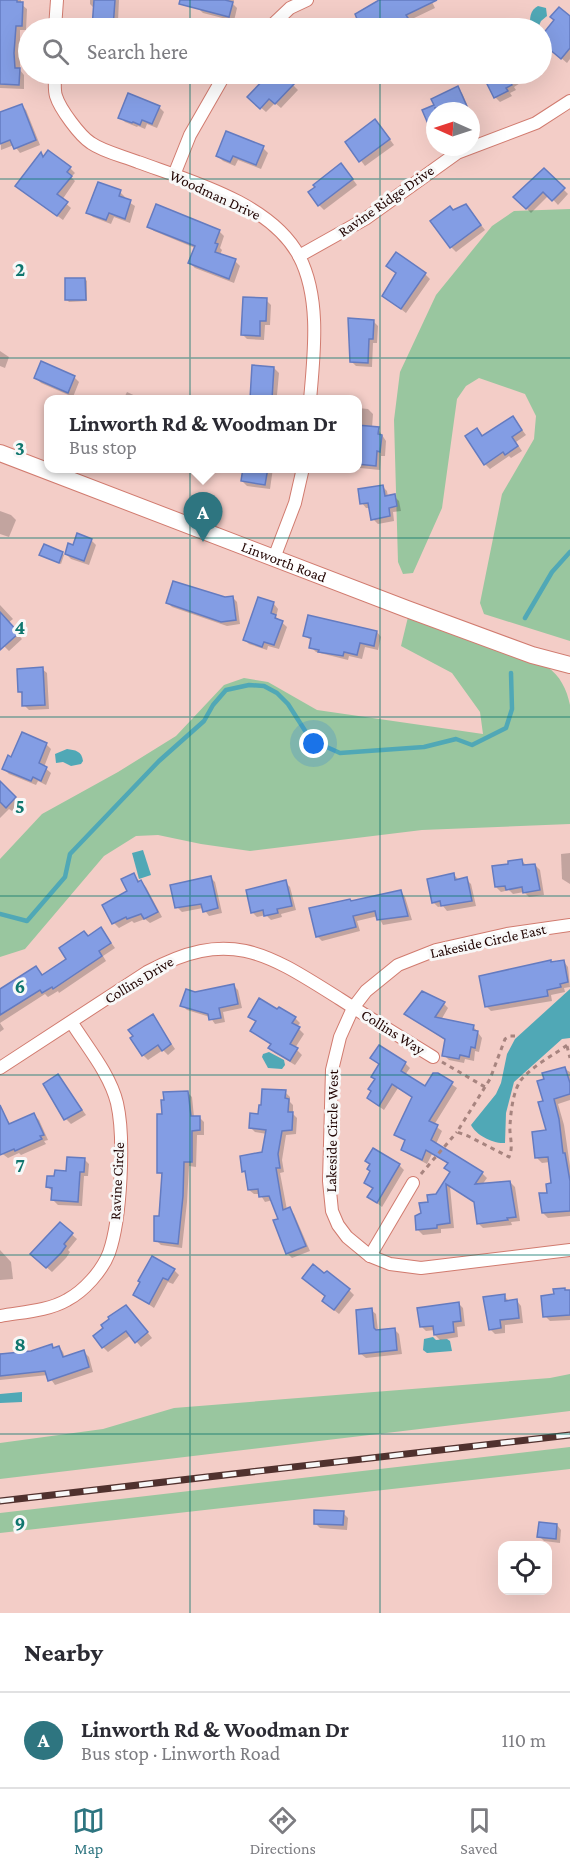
<!DOCTYPE html>
<html lang="en">
<head>
<meta charset="utf-8">
<style>
  :root { --surface:#fff; --page:#f2f2f3; --text:#2b2b33; --muted:#7c7c81; --line:#e1e1e2; --accent:#2e7580 }
  body { margin:0; font-family:"Crimson Pro",serif; background:var(--page); color:var(--text) }
  .controls { position:absolute; right:18px; bottom:18px; display:grid; overflow:hidden; border-radius:12px; box-shadow:0 6px 24px #0002 }
  .controls button { width:54px; height:54px; display:grid; place-items:center; padding:0; border:0; border-bottom:2px solid var(--line); background:var(--surface); color:var(--text); font:30px sans-serif }
  .compass { position:absolute; left:426px; top:102px; width:54px; height:54px; border-radius:50%; background:var(--surface); box-shadow:0 6px 24px #0002; rotate:273deg }
  .you { position:absolute; left:314px; top:744px; width:21px; height:21px; margin:-15px; border:4px solid #fff; border-radius:50%; background:#1a73e8; box-shadow:0 0 0 9px #1a73e833 }
  .badge { display:grid; place-items:center; width:39px; height:39px; border-radius:50%; background:var(--accent); color:#fff; font-size:20px; font-weight:700 }
  .pin { position:absolute; translate:-50% -50px; filter:drop-shadow(0 2px 3px #0008) }
  .pin::after { content:''; position:absolute; top:32px; width:21px; height:18px; background:inherit; clip-path:polygon(0 0,100% 0,50% 100%) }
  .popup { position:absolute; left:44px; top:395px; width:318px; height:78px; box-sizing:border-box; display:grid; place-content:center; border-radius:12px; background:var(--surface); filter:drop-shadow(0 2px 4px #0005); font-size:20px; white-space:nowrap; color:var(--muted) }
  .popup b { font-size:22px; color:var(--text) }
  .popup::after { content:''; position:absolute; left:50%; top:100%; margin-left:-12px; border:12px solid transparent; border-top-color:var(--surface) }
  .list { margin:0; padding:0; list-style:none }
  h2 { display:flex; justify-content:space-between; align-items:center; height:78px; margin:0; padding:0 24px; font-size:26px }
  h2 small { font-size:20px; font-weight:400; color:var(--muted) }
  .list li { display:grid; grid-template-columns:39px 1fr auto; gap:18px; align-items:center; box-sizing:border-box; height:96px; padding:0 24px; border-top:2px solid var(--line) }
  .list b { display:block; font-size:22px; white-space:nowrap }
  .list p { margin:0; font-size:20px; white-space:nowrap; color:var(--muted) }
  .list em { font-size:20px; font-style:normal; color:var(--muted) }
  .icon { flex:none; width:33px; height:33px; fill:none; stroke:currentColor; stroke-width:2; stroke-linecap:round; stroke-linejoin:round }
  .map { position:relative; flex:none; width:570px; height:1613px; overflow:hidden }
  .search { position:absolute; background:var(--surface); box-shadow:0 6px 24px #0002; left:18px; right:18px; top:18px; height:66px; display:flex; align-items:center; gap:15px; box-sizing:border-box; padding:0 21px; border-radius:33px; color:var(--muted); font-size:22px }
  .sheet { height:174px; background:var(--surface) }
  nav { display:flex; justify-content:space-around; align-items:center; box-sizing:border-box; height:84px; border-top:2px solid var(--line); background:var(--surface); font-size:16px; color:var(--muted) }
  nav a { display:grid; justify-items:center; gap:3px }
  nav .on { color:var(--accent) }
  .map>svg:first-child { display:block }
</style>
</head>
<body>
<div class="map">
<svg width="570" height="1613" viewBox="0 0 570 1613">
  <rect width="100%" height="100%" fill="#f3cdc7"/>
  <!-- green -->
  <g fill="#99c69f">
    <path d="M570 209V641L484 614 480 603 502 494 534 439 536 416 525 394 479 378 466 386 457 399 442 508 413 573 403 574 398 562 394 420 400 372 436 295 492 226 514 211Z"/>
    <path d="M408 617 547 667C560 675 567 690 570 705V824L422 830 250 851 201 844 158 835 136 836 104 856 25 949 0 957V859L42 814 118 772 176 736 224 685 244 678 268 682 317 710 483 734 480 712 452 673 401 646Z"/>
    <path d="M570 1374V1411L0 1479V1443L103 1429 174 1408 550 1378Z"/>
    <path d="M570 1447V1469L0 1533V1513Z"/>
  </g>
  <!-- water -->
  <g fill="#50a8b6">
    <path d="M538 6 546 8 547 16 541 21 538 28H534L531 27C529 19 530 10 538 6Z"/>
    <path d="M67 749C75 750 82 751 83 761L81 764 71 766 63 762 56 763 55 754Z"/>
    <path d="M143 850 151 875 139 879 132 853Z"/>
    <path d="M570 989V1038L562 1039 514 1082 506 1113 505 1143C493 1144 476 1135 471 1125L496 1094 501 1083 507 1054 515 1039Z"/>
    <path d="M269 1052 284 1060 285 1065 282 1069 268 1068 262 1057 263 1054Z"/>
    <path d="M433 1337 436 1340 447 1339 450 1341 452 1351 427 1353 423 1350 424 1339Z"/>
    <path d="M22 1392V1402L0 1403V1394Z"/>
  </g>
  <!-- shadow -->
  <g fill="#0003">
    <path d="M0 0H21V4L27 9 26 30H20V70L24 75V89L0 88Z"/>
    <path d="M90 0H119L118 21 126 22 131 28H94L95 9 90 4Z"/>
    <path d="M200 0H234L233 4 237 8 234 21 203 13 198 8Z"/>
    <path d="M393 0H431L435 8 410 20 414 28H342Z"/>
    <path d="M570 18V59L567 63 545 44 542 41V38L556 20Z"/>
    <path d="M270 74H298L288 80 298 90 281 108 275 103 266 112 249 97Z"/>
    <path d="M484 74H528L529 76 521 80 522 82 514 87 516 90 510 93 512 96 500 102 495 97Z"/>
    <path d="M457 88 462 93 470 111H435V131L424 111 436 106Z"/>
    <path d="M21 105 26 110 40 145 20 153 14 145 1 150 0 114Z"/>
    <path d="M159 107 164 112 157 128 147 124 145 129 138 126 137 127 125 122 120 117Z"/>
    <path d="M380 126 394 145 365 166 347 142Z"/>
    <path d="M263 148 268 153 261 169 238 160 235 166 223 161 218 156Z"/>
    <path d="M41 154 70 168 75 173 71 177 75 181 62 200 71 208 63 220 22 190Z"/>
    <path d="M346 170 357 185 324 210 319 205Z"/>
    <path d="M544 170 568 194 558 205 549 195 531 213 515 197Z"/>
    <path d="M120 192 125 197 124 199 135 206 130 223 114 217 111 224 93 217 88 212Z"/>
    <path d="M470 211 485 230 456 252 451 247 454 212Z"/>
    <path d="M149 227 219 231 224 236 220 248 222 250 220 255 235 261 240 266 234 283 195 268 190 263 195 248 154 231Z"/>
    <path d="M388 266 425 274 430 279 406 313 384 296 397 274Z"/>
    <path d="M85 279 87 281V301L69 302 67 300Z"/>
    <path d="M266 300 271 305 270 325H265L264 340 247 339 242 334Z"/>
    <path d="M373 321 378 326 377 343H373L372 367 356 366 351 361Z"/>
    <path d="M0 351 9 357 5 368 0 366Z"/>
    <path d="M254 367 274 368 279 373 277 395 280 400H252Z"/>
    <path d="M74 377 79 382 73 397 41 383 36 378Z"/>
    <path d="M127 392 144 400H123Z"/>
    <path d="M358 408 368 409 373 414 372 428 378 429 386 441 385 456H381L380 470 360 468 358 466Z"/>
    <path d="M513 418 526 435 516 442 522 451 511 458 509 456 490 469 485 464 477 430 483 438Z"/>
    <path d="M244 468H273L270 489 247 486 242 481Z"/>
    <path d="M382 486 387 491 388 497 394 496 399 501 401 511 393 512 394 521 378 524 373 519 371 508H366L362 503Z"/>
    <path d="M0 511 11 515 16 520 9 537 0 534Z"/>
    <path d="M91 540 96 545 89 565 71 559 66 554Z"/>
    <path d="M62 553 64 555 61 564 41 555Z"/>
    <path d="M232 597 237 602 240 624 227 626 172 607 167 602Z"/>
    <path d="M259 598 274 604 278 609 276 617 287 627 279 649 268 646 267 650 249 644 244 639Z"/>
    <path d="M0 605 13 619 8 623 22 639 9 651 0 642Z"/>
    <path d="M377 632 381 637 378 650 365 647 362 659 349 656 348 660 316 652 311 647 312 641 305 636Z"/>
    <path d="M42 669 47 673 49 709 29 710 24 705 23 695 20 692Z"/>
    <path d="M46 744 51 749 44 767 51 773 46 785 38 781 36 785 9 774 4 769 12 759Z"/>
    <path d="M0 783 20 803 12 811 9 809 0 818Z"/>
    <path d="M570 853V884L562 879 561 854Z"/>
    <path d="M521 860 526 865H535L540 870 544 895 529 897 524 892 513 894 509 890 501 892 496 887 510 865Z"/>
    <path d="M133 875 146 887 162 917 150 923 145 919 134 923 132 921 119 928 114 923 104 905 129 892Z"/>
    <path d="M454 875 459 880 466 879 471 884 476 906 447 911 443 906 438 907 433 902Z"/>
    <path d="M210 877 215 882 222 913 209 916 203 908 182 912 177 907Z"/>
    <path d="M285 882 290 887 296 910 281 914 282 917 271 920 266 915 257 917 252 912Z"/>
    <path d="M401 892 405 897 412 920 383 925 378 916 357 921 360 931 322 941 317 936 352 902Z"/>
    <path d="M105 934 115 948 103 956 106 961 59 993 58 991 48 997 45 994 0 1023V992L36 968 43 976 69 960 89 937Z"/>
    <path d="M564 962 568 967 570 987 564 988 565 992 551 995 552 1001 491 1011 486 1006Z"/>
    <path d="M233 985 238 990 242 1008 223 1012 225 1022 215 1024 210 1017 187 1010 182 1005 194 993Z"/>
    <path d="M444 1004 448 1008 441 1020 473 1026 482 1038 479 1052 475 1051 474 1061 465 1059 464 1063 449 1060 444 1055 446 1041 406 1014Z"/>
    <path d="M153 1016 175 1049 168 1055 163 1050 148 1060 143 1055Z"/>
    <path d="M250 1016 295 1018 300 1023 297 1027 304 1034 295 1048 302 1055 295 1065 275 1053 270 1048 272 1045 252 1030 257 1023Z"/>
    <path d="M0 1023 4 1029 0 1032Z"/>
    <path d="M372 1058 405 1063 410 1068 405 1075 425 1088 437 1074 457 1088 434 1125 442 1131 436 1144 482 1173 487 1178 482 1185 510 1182 515 1187 520 1221 511 1222 512 1225 483 1228 478 1223 476 1203 450 1187 454 1228 441 1229V1233L423 1235 418 1230 422 1214 437 1195 451 1173 449 1164 432 1154 427 1164 408 1154 403 1150 406 1142 396 1134 414 1098 398 1088 384 1110 374 1103 369 1098 380 1065Z"/>
    <path d="M565 1069 570 1072V1100L558 1104 564 1125 570 1166V1216L548 1218 543 1213 553 1185 550 1162 542 1163 537 1158 548 1131 545 1102Z"/>
    <path d="M58 1076 86 1115 71 1124 66 1119Z"/>
    <path d="M187 1092 192 1097 194 1117H199L204 1122V1135H197L196 1167 189 1166 187 1202 182 1248 161 1245 156 1240 160 1218 164 1177 159 1172 163 1115Z"/>
    <path d="M285 1092 290 1097V1102L293 1105V1114L297 1118 296 1134 286 1135 282 1160 284 1172 280 1173 287 1210 289 1209 294 1214 310 1251 292 1258 287 1253 280 1219 273 1200 265 1202 260 1194H254L249 1190 247 1174 244 1171 263 1153 267 1134 255 1132 250 1127 260 1115Z"/>
    <path d="M3 1113 11 1125 34 1115 39 1120 48 1140 44 1141 46 1144 21 1155 19 1153 8 1158 0 1152V1114Z"/>
    <path d="M84 1159 89 1164 88 1176H84L82 1206 58 1205 53 1200V1192L48 1187 55 1178 68 1172Z"/>
    <path d="M399 1165 404 1170 382 1207 369 1197 374 1190 365 1183Z"/>
    <path d="M60 1224 77 1239 68 1250 70 1252 66 1258 52 1272 37 1259Z"/>
    <path d="M0 1250 11 1262 13 1279 0 1280Z"/>
    <path d="M174 1270 179 1275 173 1284 168 1282 154 1308 135 1295Z"/>
    <path d="M349 1290 354 1295 339 1314 329 1306Z"/>
    <path d="M570 1291V1320L550 1321 545 1316 567 1292Z"/>
    <path d="M504 1296 509 1301H517L521 1306 523 1323 505 1325V1333L495 1334 490 1329Z"/>
    <path d="M458 1303 463 1308 465 1326 457 1327 458 1337 440 1340 435 1335V1330L426 1331 421 1326Z"/>
    <path d="M371 1310 376 1314 378 1331 394 1329 399 1334 402 1354 366 1358 361 1354Z"/>
    <path d="M131 1312 152 1338 141 1347 131 1335 108 1352 103 1347Z"/>
    <path d="M51 1346 54 1349 59 1347 63 1352 65 1358 84 1352 89 1357 93 1372 55 1385 48 1375 0 1380V1353L4 1355 32 1352Z"/>
    <path d="M343 1513 348 1518 347 1530 320 1528 315 1523Z"/>
    <path d="M557 1525 561 1530 560 1543 544 1541 539 1536Z"/>
  </g>
  <g fill="none" stroke-linecap="round" stroke-linejoin="round">
    <!-- stream -->
    <g stroke="#50a8b6" stroke-width="4.5">
      <path d="M525 618 552 572 570 552"/>
      <path d="M0 914 27 921 65 877 70 854 159 761 204 721 213 705 226 690 249 685 264 686 277 693 288 704 311 740 340 753 424 747 456 739 472 745 506 728 512 709 511 673"/>
    </g>
  </g>
  <!-- building -->
  <g fill="#839de4" stroke="#647bc0" stroke-width="1.5">
    <path d="M0 0H17V2H23L22 26H16L14 53 15 68H20L19 85 0 84Z"/>
    <path d="M94 0H115L113 28H92Z"/>
    <path d="M180 0H225L233 2 229 17 179 4Z"/>
    <path d="M379 0H437L406 15 408 18 387 28H339L357 19 355 14Z"/>
    <path d="M559 7 570 16V48L561 59 542 43V35L554 20 550 17Z"/>
    <path d="M269 74H282L294 84 275 104 269 99 260 109 247 97Z"/>
    <path d="M482 74H526L510 81 512 85 506 88 508 91 494 98Z"/>
    <path d="M458 86 469 111H437L435 107V140L422 110 434 105 431 99Z"/>
    <path d="M128 93 160 106 152 124 142 120 140 125 133 122 132 123 118 118Z"/>
    <path d="M22 104 36 140 14 149 10 140 0 144V112Z"/>
    <path d="M375 119 390 139 359 162 345 142Z"/>
    <path d="M226 131 264 146 256 165 233 156 230 162 216 156Z"/>
    <path d="M48 150 71 167 67 172 72 176 57 194 68 202 57 216 15 186 41 152 43 157Z"/>
    <path d="M341 163 353 179 318 206 308 192 315 187 313 185Z"/>
    <path d="M544 168 565 188 552 201 543 192 526 209 513 197Z"/>
    <path d="M98 182 121 190 119 196 131 200 125 219 109 213 106 220 86 213Z"/>
    <path d="M156 204 220 230 215 243 218 244 215 252 236 259 229 279 188 263 195 246 147 227Z"/>
    <path d="M466 204 481 225 450 248 430 221 450 206 453 210Z"/>
    <path d="M396 252 426 273 401 309 382 296 396 273 386 266Z"/>
    <path d="M65 278H85L86 300H65Z"/>
    <path d="M243 297 267 298 266 321H260V336L241 335Z"/>
    <path d="M348 318 374 320 373 339H369L368 363 350 362Z"/>
    <path d="M41 361 75 376 68 393 34 378Z"/>
    <path d="M252 365 274 367 272 399H250Z"/>
    <path d="M513 416 522 430 512 437 518 446 505 455 503 452 484 465 465 436 477 428 482 436Z"/>
    <path d="M357 425 379 427 378 434 382 435 380 452 377 451 376 466 357 464Z"/>
    <path d="M243 468H268L265 485 241 481Z"/>
    <path d="M383 485 385 496 395 494 397 506 389 508 390 516 371 520 368 503 360 504 358 489Z"/>
    <path d="M77 533 92 539 84 561 65 554 68 543 73 545Z"/>
    <path d="M44 544 63 552 59 563 39 555Z"/>
    <path d="M173 581 225 597 233 596 236 620 221 622 166 603Z"/>
    <path d="M258 597 274 602 271 613 276 615 275 618 283 621 274 645 264 642 262 647 243 640Z"/>
    <path d="M0 612 19 633 0 650Z"/>
    <path d="M308 615 377 631 374 646 360 643 357 655 344 652 343 656 318 652 319 650 309 648 311 638 303 636Z"/>
    <path d="M43 667 45 705 22 706V692H18L17 669Z"/>
    <path d="M22 732 47 743 39 763 47 767 41 781 33 777 31 781 2 769 8 755 11 757Z"/>
    <path d="M0 781 16 797 6 808 0 802Z"/>
    <path d="M522 859 523 865 535 864 540 890 523 893 522 887 506 890 505 886 495 887 492 866 508 864V861Z"/>
    <path d="M134 873 138 882 141 880 158 912 144 919 141 914 127 919 126 917 112 924 102 905 127 891 121 879Z"/>
    <path d="M454 873 455 880 467 877 472 901 441 906 440 901 432 903 427 879Z"/>
    <path d="M211 876 218 908 203 912 201 904 175 908 170 885Z"/>
    <path d="M286 880 292 906 277 909 278 913 264 916 263 910 251 913 246 890Z"/>
    <path d="M401 890 408 916 377 920 375 911 353 916 356 927 316 937 309 908 350 899 351 901Z"/>
    <path d="M101 927 111 943 99 951 102 956 53 989 52 987 42 993 40 990 0 1015V989L36 966 42 975 66 959 59 948 84 931 88 936Z"/>
    <path d="M551 960V962L564 960 568 982 560 984 561 987 547 990 548 996 485 1007 479 976Z"/>
    <path d="M234 984 238 1004 219 1008 221 1018 209 1020 208 1014 180 1006 186 989 195 992Z"/>
    <path d="M422 991 445 1002 435 1017 474 1025 473 1030 478 1031 475 1048 471 1047 469 1057 460 1055 459 1059 442 1056 445 1039 404 1014Z"/>
    <path d="M259 998 277 1009 279 1007 296 1017 292 1023 300 1027 290 1044 298 1048 290 1061 268 1048 271 1044 250 1031 256 1021 248 1017Z"/>
    <path d="M153 1014 171 1044 162 1051 158 1045 142 1056 130 1038 133 1036 128 1030Z"/>
    <path d="M379 1045 406 1062 401 1071 425 1086 433 1073H438L453 1082 429 1121 438 1125 431 1140 483 1172 475 1184 510 1181 516 1217 507 1218 508 1220 477 1224 474 1202 446 1184 450 1223 437 1225V1228L416 1230 415 1216 421 1213 419 1203 428 1202 427 1195 436 1194 450 1172 444 1168 448 1163 426 1150 422 1160 401 1150 405 1140 394 1135 412 1097 392 1084 379 1106 367 1098 371 1091 368 1089 375 1079 371 1077 379 1064 370 1058Z"/>
    <path d="M565 1067 570 1083V1094L554 1099 559 1119 563 1153H565L570 1181V1211L542 1213 539 1193H547L546 1184 551 1183 548 1157 535 1158 532 1132 546 1130 538 1102 543 1101 537 1081 544 1079 542 1073Z"/>
    <path d="M58 1074 82 1110 64 1120 43 1084Z"/>
    <path d="M262 1089 286 1090 285 1098 289 1099 288 1112H293L292 1130 282 1131 278 1154 280 1168H276L283 1210 290 1207 306 1246 286 1254 273 1220 278 1219 269 1196 259 1197 258 1189 248 1190 245 1171 242 1172 240 1156 262 1152 266 1130 249 1128 250 1113 258 1114 259 1105H261Z"/>
    <path d="M188 1091 191 1116H200V1130L192 1131V1162H184L183 1196 178 1244 154 1241V1216H159L162 1173H157V1114H162L161 1100H164L163 1092Z"/>
    <path d="M0 1105 9 1124 34 1113 44 1135 40 1136 42 1139 15 1151 14 1149 0 1155Z"/>
    <path d="M373 1148 400 1164 377 1203 367 1197 373 1188 364 1183 370 1171 367 1169 370 1164 365 1161Z"/>
    <path d="M67 1157 85 1158 84 1172H80L78 1202 51 1200 52 1188 46 1187 47 1176H54L55 1170 66 1171Z"/>
    <path d="M60 1222 73 1233 64 1244 66 1246 61 1253 46 1268 30 1254Z"/>
    <path d="M152 1256 175 1269 168 1280 163 1278 149 1304 133 1295 140 1282 138 1281Z"/>
    <path d="M313 1264 324 1273 327 1271 350 1289 334 1310 322 1301 325 1296 302 1278Z"/>
    <path d="M565 1288V1290H570V1315L543 1317 541 1296 554 1294 553 1289Z"/>
    <path d="M505 1294V1301L517 1299 519 1318 500 1320 501 1328 489 1330 483 1297Z"/>
    <path d="M459 1302 461 1321 453 1322 454 1332 434 1335 433 1326 420 1327 417 1308Z"/>
    <path d="M126 1305 148 1332 135 1343 126 1331 102 1348 93 1336 103 1328 101 1325 109 1319 108 1317Z"/>
    <path d="M372 1308 374 1328 376 1330 395 1328 397 1350 359 1354 356 1310Z"/>
    <path d="M52 1344 53 1348 59 1346 63 1357 84 1350 89 1367 48 1381 45 1371 0 1376V1354L31 1351Z"/>
    <path d="M314 1510 344 1511 343 1525 314 1524Z"/>
    <path d="M539 1522 557 1524 556 1539 537 1537Z"/>
  </g>
  <g fill="none" stroke-linecap="round" stroke-linejoin="round">
    <defs>
      <g id="minor">
        <path d="M55 28 57 0"/>
        <path d="M269 28 290 8 307 0"/>
        <path d="M55 74C55 80 54 90 56 96 60 109 80 136 91 143 104 152 123 156 138 162 190 181 271 203 299 256 321 298 314 354 310 400"/>
        <path d="M174 175 190 135 225 74"/>
        <path d="M299 256 365 219 457 153 536 123 570 101"/>
        <path d="M274 558 295 503 303 468"/>
        <path d="M570 925 507 934 436 950 398 965 366 991 353 1008 340 1037 332 1070 329 1181 332 1211 338 1225 347 1237 370 1256 390 1264 421 1268 570 1250"/>
        <path d="M0 1068 147 972C230 927 267 953 340 999 371 1019 402 1038 433 1057"/>
        <path d="M370 1256 413 1183"/>
        <path d="M0 1316C22 1312 48 1311 67 1300 84 1291 102 1271 109 1253 121 1219 125 1138 117 1103 110 1074 87 1047 72 1023"/>
      </g>
      <g id="secondary">
        <path id="s1" d="M0 453 407 609 532 655 570 665"/>
      </g>
    </defs>
    <!-- minor casing -->
    <use href="#minor" stroke="#d17b6f" stroke-width="14"/>
    <!-- secondary casing -->
    <use href="#secondary" stroke="#d17b6f" stroke-width="18"/>
    <!-- path -->
    <g stroke="#a7847f" stroke-width="3" stroke-dasharray="4.5 4.5" stroke-linecap="butt">
      <path d="M515 1036H510L505 1039 490 1079 457 1132 468 1136 509 1157C514 1146 509 1136 510 1125 511 1111 513 1091 521 1080 533 1065 556 1054 570 1043"/>
      <path d="M567 1046 570 1058"/>
      <path d="M442 1062 485 1087"/>
      <path d="M421 1174 457 1132"/>
    </g>
    <!-- minor -->
    <use href="#minor" stroke="#fff" stroke-width="12"/>
    <!-- secondary -->
    <use href="#secondary" stroke="#fff" stroke-width="16"/>
    <defs>
      <path id="rail" d="M0 1501 570 1435"/>
    </defs>
    <!-- rail casing -->
    <use href="#rail" stroke="#50312e" stroke-width="7"/>
    <!-- rail -->
    <use href="#rail" stroke="#f8f8f8" stroke-width="4.5" stroke-dasharray="14" stroke-linecap="butt"/>
  </g>
  <!-- grid -->
  <path fill="none" stroke="#0f766e" stroke-width="1.5" stroke-opacity="0.55" d="M190 0V28M380 0V28M190 74V1613M380 74V1613M0 179H570M0 358H570M0 538H570M0 717H570M0 896H570M0 1075H570M0 1255H570M0 1434H570"/>
  <g text-anchor="middle" dominant-baseline="central" stroke-width="6" stroke-linejoin="round" paint-order="stroke">
    <!-- street labels -->
    <g font-size="15" fill="#210402" stroke="#f8f8f8">
      <text transform="translate(215 195) rotate(25)">Woodman Drive</text>
      <text transform="translate(386 201) rotate(-35)">Ravine Ridge Drive</text>
      <text stroke="none"><textPath href="#s1" startOffset="304">Linworth Road</textPath></text>
      <text transform="translate(488 941) rotate(-12)">Lakeside Circle East</text>
      <text transform="translate(139 980) rotate(-31)">Collins Drive</text>
      <text transform="translate(393 1032) rotate(32)">Collins Way</text>
      <text transform="translate(332 1131) rotate(-89)">Lakeside Circle West</text>
      <text transform="translate(117 1181) rotate(-87)">Ravine Circle</text>
    </g>
  </g>
  <g font-size="20" text-anchor="middle" font-weight="bold" fill="#0f766e" stroke="#f8f8f8" stroke-width="6" stroke-linejoin="round" paint-order="stroke">
    <text x="20" y="276">2</text>
    <text x="20" y="455">3</text>
    <text x="20" y="634">4</text>
    <text x="20" y="813">5</text>
    <text x="20" y="993">6</text>
    <text x="20" y="1172">7</text>
    <text x="20" y="1351">8</text>
    <text x="20" y="1530">9</text>
  </g>
</svg>
<div class="controls">
<button><svg class="icon" aria-label="locate" viewBox="0 0 24 24"><circle cx="12" cy="12" r="6"/><path d="M12 2v4M12 18v4M2 12h4M18 12h4"/></svg></button>
</div>
<svg class="compass" viewBox="-18 -18 36 36"><path d="M0-13l5 13h-10z" fill="#e53935"/><path d="M0 13l5-13h-10z" fill="#7c7c81"/></svg>
<div class="you"></div>
<div class="pin badge" style="left:203px;top:542px">A</div>
<div class="popup"><b>Linworth Rd &amp; Woodman Dr</b>Bus stop</div>
<div class="search"><svg class="icon" aria-label="search" viewBox="0 0 24 24"><circle cx="10" cy="10" r="6"/><path d="M15 15l6 6"/></svg>Search here</div>
</div>
<section class="sheet">
<h2>Nearby<small></small></h2>
<ul class="list">
<li><span class="badge">A</span><div><b>Linworth Rd &amp; Woodman Dr</b><p>Bus stop · Linworth Road</p></div><em>110 m</em></li>
</ul>
</section>
<nav>
<a class="on"><svg class="icon" aria-label="map" viewBox="0 0 24 24"><path d="M3 6l6-2 6 2 6-2v14l-6 2-6-2-6 2zM9 4v14M15 6v14"/></svg>Map</a>
<a><svg class="icon" aria-label="directions" viewBox="0 0 24 24"><path d="M12 3l9 9-9 9-9-9zM9 14v-3h6M13 9l2 2-2 2"/></svg>Directions</a>
<a><svg class="icon" aria-label="saved" viewBox="0 0 24 24"><path d="M7 4h10v16l-5-4-5 4z"/></svg>Saved</a>
</nav>
</body>
</html>
